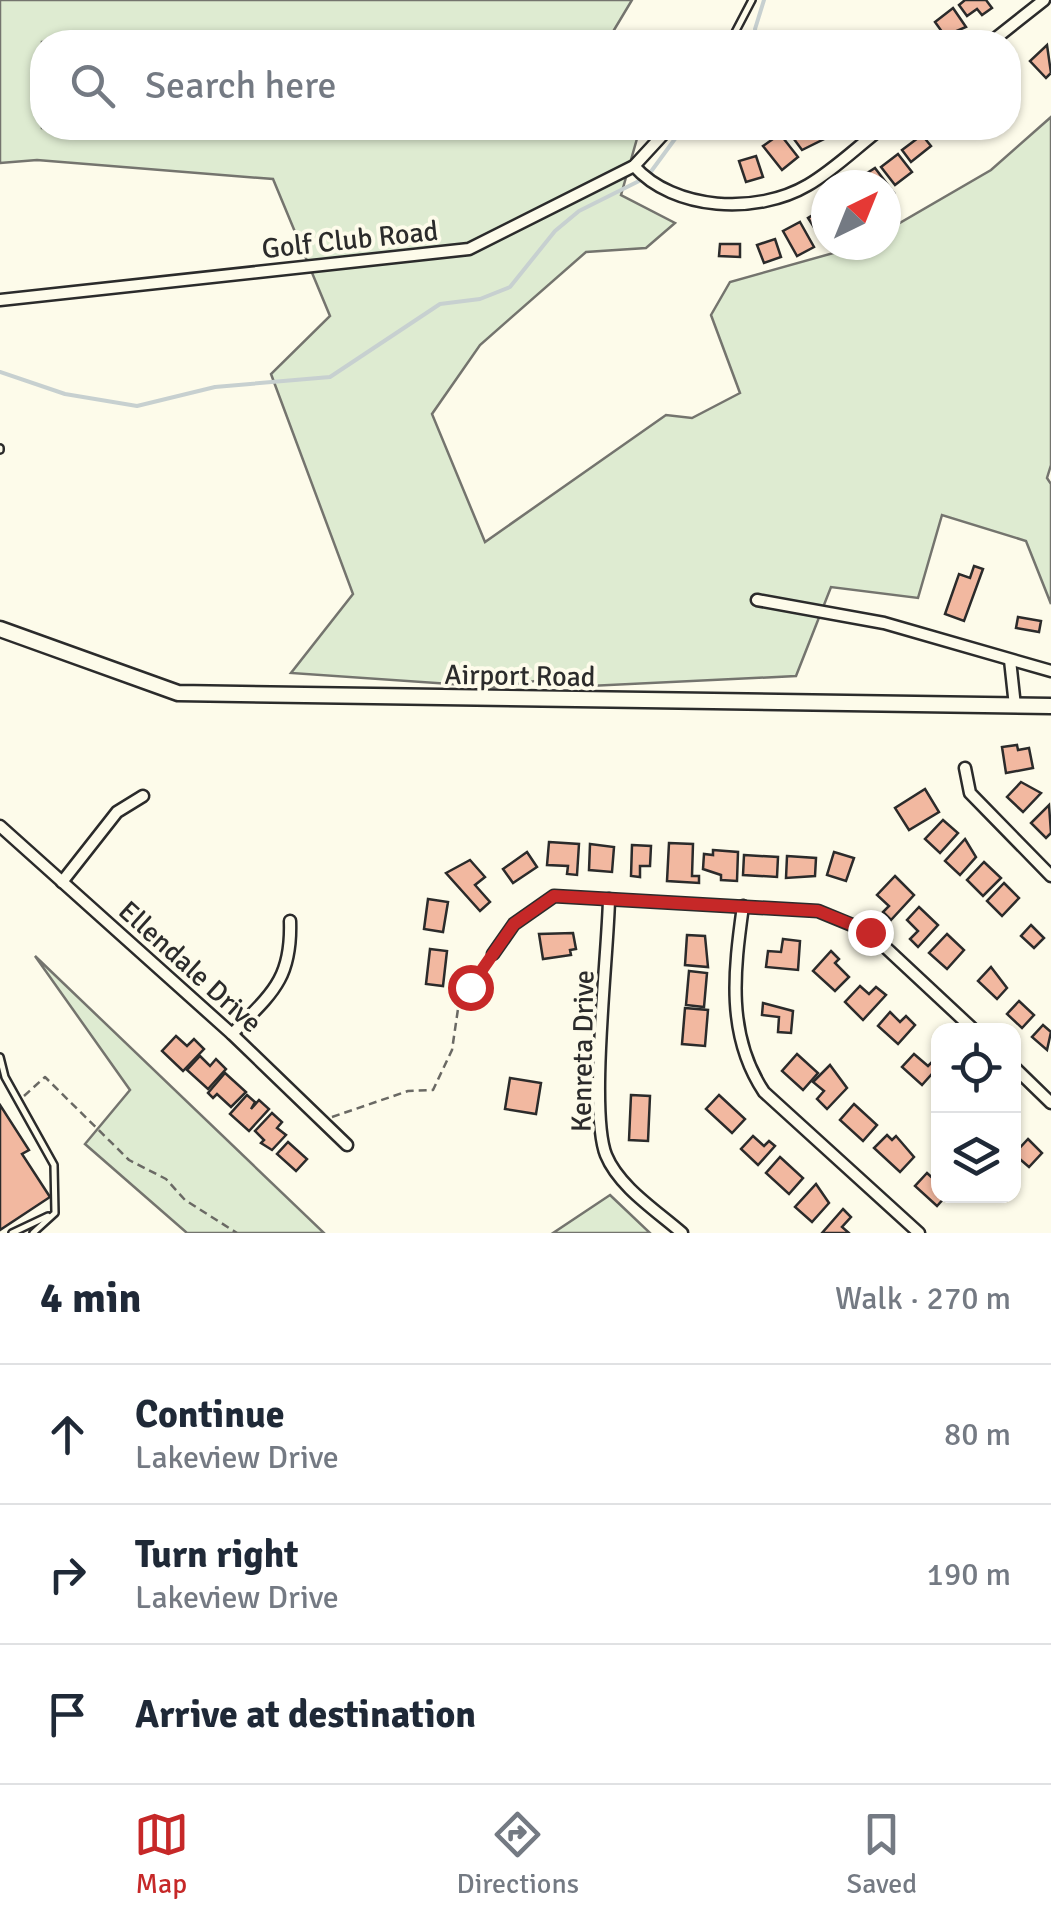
<!DOCTYPE html>
<html lang="en">
<head>
<meta charset="utf-8">
<style>
  :root { --surface:#fff; --page:#f2f2f3; --text:#1f2937; --muted:#747a83; --line:#e0e1e3; --accent:#c62828 }
  body { margin:0; font-family:Signika,sans-serif; background:var(--page); color:var(--text) }
  .controls { position:absolute; right:30px; bottom:30px; display:grid; overflow:hidden; border-radius:20px; box-shadow:0 2px 8px #0004 }
  .controls button { width:90px; height:90px; display:grid; place-items:center; padding:0; border:0; border-bottom:2px solid var(--line); background:var(--surface); color:var(--text); font:50px sans-serif }
  .compass { position:absolute; left:811px; top:170px; width:90px; height:90px; border-radius:50%; background:var(--surface); box-shadow:0 2px 8px #0004; rotate:43deg }
  .stop { position:absolute; width:30px; height:30px; margin:-22px; border:8px solid #c62828; border-radius:50%; background:#fff }
  .stop.end { background:#c62828; border-color:#fff; box-shadow:0 2px 10px #0008 }
  .list { margin:0; padding:0; list-style:none }
  h2 { display:flex; justify-content:space-between; align-items:center; height:130px; margin:0; padding:0 40px; font-size:42px }
  h2 small { font-size:32px; font-weight:400; color:var(--muted) }
  .list li { display:grid; grid-template-columns:65px 1fr auto; gap:30px; align-items:center; box-sizing:border-box; height:140px; padding:0 40px; border-top:2px solid var(--line) }
  .list b { display:block; font-size:38px; white-space:nowrap }
  .list p { margin:0; font-size:32px; white-space:nowrap; color:var(--muted) }
  .list em { font-size:32px; font-style:normal; color:var(--muted) }
  .icon { flex:none; width:55px; height:55px; fill:none; stroke:currentColor; stroke-width:2; stroke-linecap:round; stroke-linejoin:round }
  .map { position:relative; flex:none; width:1051px; height:1233px; overflow:hidden }
  .search { position:absolute; background:var(--surface); box-shadow:0 2px 8px #0004; left:30px; right:30px; top:30px; height:110px; display:flex; align-items:center; gap:25px; box-sizing:border-box; padding:0 35px; border-radius:40px; color:var(--muted); font-size:38px }
  .sheet { height:550px; background:var(--surface) }
  nav { display:flex; justify-content:space-around; align-items:center; box-sizing:border-box; height:140px; border-top:2px solid var(--line); background:var(--surface); font-size:28px; color:var(--muted) }
  nav a { display:grid; justify-items:center; gap:5px }
  nav .on { color:var(--accent) }
  .map>svg:first-child { display:block }
</style>
</head>
<body>
<div class="map">
<svg width="1051" height="1233" viewBox="0 0 1051 1233">
  <rect width="100%" height="100%" fill="#fdfbea"/>
  <!-- green -->
  <g fill="#deebd1" stroke="#74746e" stroke-width="2.5">
    <path d="M0 0H632L611 35 628 42H42V128H640L621 195 675 223 646 248 586 252 480 345 432 414 485 542 666 415 692 418 740 393 711 315 730 282 862 245H886V231L991 170 1051 117V465L1047 478 1051 484V604L1026 541 942 515 918 598 831 587 796 676 589 686 582 674 494 687 291 673 353 594 271 374 330 316 273 179 37 160 0 163Z"/>
    <path d="M35 956 324 1233H187L85 1144 130 1090Z"/>
    <path d="M610 1195 650 1233H553Z"/>
  </g>
  <g fill="none" stroke-linecap="round" stroke-linejoin="round">
    <!-- stream -->
    <g stroke="#c7d0d0" stroke-width="4">
      <path d="M757 42 755 29 764 0"/>
      <path d="M0 372 65 394 137 406 215 387 330 377 440 304 480 299 510 287 555 231 579 211 647 177 683 128"/>
    </g>
  </g>
  <!-- building -->
  <g fill="#f2b8a0" stroke="#2b2b2b" stroke-width="2.5">
    <path d="M965 0H986L992 8 982 15 977 9 967 16 959 5Z"/>
    <path d="M953 8 966 27 945 36 935 22Z"/>
    <path d="M1047 45 1051 73 1046 78 1030 61Z"/>
    <path d="M801 128H815L824 139 802 150 791 135Z"/>
    <path d="M780 134 798 157 782 170 763 146Z"/>
    <path d="M922 135 931 146 911 162 902 150Z"/>
    <path d="M898 154 912 172 895 185 881 167Z"/>
    <path d="M756 156 763 177 746 182 739 161Z"/>
    <path d="M875 168 894 193 886 199V185H864L869 181 864 175Z"/>
    <path d="M826 207V234L820 237 808 218Z"/>
    <path d="M800 222 814 247 797 256 783 231Z"/>
    <path d="M775 239 781 257 764 263 757 245Z"/>
    <path d="M720 244H740V257L719 256Z"/>
    <path d="M974 566 983 569 964 621 945 614 959 574 970 578Z"/>
    <path d="M1018 617 1041 621 1039 632 1016 628Z"/>
    <path d="M1017 745 1018 750 1029 748 1033 768 1006 773 1002 747Z"/>
    <path d="M1021 782 1041 793 1023 812 1007 797Z"/>
    <path d="M925 789 939 812 909 830 895 808Z"/>
    <path d="M1049 805 1051 833 1046 838 1031 823Z"/>
    <path d="M943 820 958 833 940 853 925 839Z"/>
    <path d="M965 839 976 857 960 875 945 861Z"/>
    <path d="M549 842 579 844 577 875 567 874 568 866 547 865Z"/>
    <path d="M669 843 693 844 692 876H699V883L667 881Z"/>
    <path d="M590 844 614 847 612 872 589 870Z"/>
    <path d="M632 845 651 846 650 866H640V877L631 876Z"/>
    <path d="M713 850 738 852 737 881 721 880V875L703 869 704 854 713 855Z"/>
    <path d="M527 852 537 867 513 883 503 869Z"/>
    <path d="M834 852 854 858 846 881 827 875Z"/>
    <path d="M744 855 778 857 777 877 743 875Z"/>
    <path d="M787 856 816 858 815 876 786 878Z"/>
    <path d="M470 860 485 877 475 885 490 902 480 911 446 873Z"/>
    <path d="M984 862 1001 878 983 896 967 880Z"/>
    <path d="M895 876 914 895 891 920 883 912 889 906 877 895Z"/>
    <path d="M1004 883 1019 898 1002 916 987 901Z"/>
    <path d="M428 899 448 902 443 932 424 929Z"/>
    <path d="M919 907 938 925 918 947 910 939 918 931 907 920Z"/>
    <path d="M1031 925 1044 938 1034 948 1021 936Z"/>
    <path d="M573 933 576 949 570 950 571 955 543 959 539 934Z"/>
    <path d="M947 934 964 950 947 969 929 953Z"/>
    <path d="M687 935 705 936 708 967 685 965Z"/>
    <path d="M783 939 800 941 798 970 766 967 768 951 781 952Z"/>
    <path d="M430 949 447 951 443 986 426 984Z"/>
    <path d="M831 951 839 959 835 963 849 977 835 991 813 971Z"/>
    <path d="M991 967 1007 988 997 999 978 981Z"/>
    <path d="M689 971 707 973 704 1007 686 1005Z"/>
    <path d="M860 986 869 994 876 987 886 995 863 1020 845 1002Z"/>
    <path d="M1019 1001 1034 1015 1022 1028 1007 1014Z"/>
    <path d="M763 1003 793 1011 791 1033 778 1032 779 1017 762 1015Z"/>
    <path d="M685 1008 708 1010 705 1046 682 1044Z"/>
    <path d="M890 1012 900 1022 906 1016 915 1025 898 1044 878 1026Z"/>
    <path d="M1043 1025 1051 1032 1047 1050 1032 1037Z"/>
    <path d="M176 1036 187 1046 194 1039 204 1049 183 1071 162 1051Z"/>
    <path d="M797 1054 818 1073 803 1090 782 1071Z"/>
    <path d="M914 1054 928 1066 938 1056V1067L922 1085 902 1067Z"/>
    <path d="M200 1056 210 1066 216 1059 226 1069 208 1089 187 1070Z"/>
    <path d="M830 1065 847 1088 827 1109 817 1099 824 1091 813 1082Z"/>
    <path d="M225 1073 246 1092 231 1107 217 1094 213 1098 208 1093Z"/>
    <path d="M510 1078 541 1083 536 1114 505 1109Z"/>
    <path d="M247 1095 255 1102 251 1109 259 1100 269 1109 249 1131 230 1114Z"/>
    <path d="M631 1095 650 1096 648 1141 629 1140Z"/>
    <path d="M719 1095 745 1119 732 1133 706 1109Z"/>
    <path d="M854 1104 877 1125 863 1141 840 1120Z"/>
    <path d="M0 1105 29 1150 22 1154 50 1197 0 1230Z"/>
    <path d="M272 1113 282 1122 277 1128 286 1135 272 1150 261 1143 264 1140 255 1131Z"/>
    <path d="M887 1135 892 1140 896 1136 914 1157 900 1172 874 1148Z"/>
    <path d="M753 1136 764 1146 769 1141 775 1146 758 1165 741 1149Z"/>
    <path d="M1028 1139 1042 1153 1029 1167 1014 1154Z"/>
    <path d="M288 1142 307 1159 296 1171 277 1154Z"/>
    <path d="M780 1157 803 1178 789 1194 766 1173Z"/>
    <path d="M927 1173 938 1183V1196H946L937 1206 915 1186Z"/>
    <path d="M816 1184 829 1203 812 1222 795 1207Z"/>
    <path d="M843 1209 851 1217 842 1227 849 1233H822Z"/>
  </g>
  <g fill="none" stroke-linecap="round" stroke-linejoin="round">
    <defs>
      <g id="service">
        <path d="M730 42 752 0"/>
        <path d="M0 448V450"/>
        <path d="M0 1057 5 1077 54 1165 55 1213 33 1233"/>
        <path d="M12 1233 48 1216"/>
      </g>
      <g id="minor">
        <path d="M991 42 1044 0"/>
        <path d="M634 166C674 211 757 215 808 185 834 170 858 146 882 128"/>
        <path d="M0 300 469 249 634 166 669 128"/>
        <path d="M757 600 884 623 1051 671"/>
        <path d="M1010 660 1015 706"/>
        <path d="M965 768 970 793 1051 876"/>
        <path d="M0 826 232 1034 347 1145"/>
        <path d="M62 882 117 812 143 796"/>
        <path d="M609 899C608 954 589 1112 606 1155 619 1187 657 1211 682 1233"/>
        <path d="M743 906C734 971 726 1035 764 1092L919 1233"/>
        <path d="M493 954 514 924 554 896 818 911 869 932 974 1030"/>
        <path d="M232 1034C271 994 292 980 290 921"/>
        <path d="M1014 1067 1051 1103"/>
      </g>
      <path id="secondary" d="M0 629 178 693 1051 706"/>
    </defs>
    <!-- service casing -->
    <use href="#service" stroke="#2b2b2b" stroke-width="10"/>
    <!-- minor casing -->
    <use href="#minor" stroke="#2b2b2b" stroke-width="15"/>
    <!-- secondary casing -->
    <use href="#secondary" stroke="#2b2b2b" stroke-width="19"/>
    <!-- path -->
    <g stroke="#6a6964" stroke-width="2.5" stroke-dasharray="8 5" stroke-linecap="butt">
      <path d="M24 1096 45 1077 129 1160 166 1179 185 1200 237 1233"/>
      <path d="M332 1117 408 1091 433 1090 452 1050 458 1009 487 963"/>
    </g>
    <!-- service -->
    <use href="#service" stroke="#fdfbea" stroke-width="5"/>
    <!-- minor -->
    <use href="#minor" stroke="#fdfbea" stroke-width="10"/>
    <!-- secondary -->
    <use href="#secondary" stroke="#fdfbea" stroke-width="14"/>
  </g>
  <g fill="none" stroke-linecap="round" stroke-linejoin="round">
    <!-- route -->
    <path stroke="#c62828" stroke-width="12" d="M470 987 514 924 554 896 818 911 870 932"/>
  </g>
  <g text-anchor="middle" dominant-baseline="central" stroke-width="8" stroke-linejoin="round" paint-order="stroke">
    <!-- street labels -->
    <g font-size="28" fill="#2b2b2b" stroke="#fdfbea">
      <text transform="translate(350 240) rotate(-6)">Golf Club Road</text>
      <text transform="translate(520 676) rotate(1)">Airport Road</text>
      <text transform="translate(190 967) rotate(42)">Ellendale Drive</text>
      <text transform="translate(583 1051) rotate(-89)">Kenreta Drive</text>
    </g>
  </g>
</svg>
<div class="controls">
<button><svg class="icon" aria-label="locate" viewBox="0 0 24 24"><circle cx="12" cy="12" r="6"/><path d="M12 2v4M12 18v4M2 12h4M18 12h4"/></svg></button>
<button><svg class="icon" aria-label="layers" viewBox="0 0 24 24"><path d="M12 4l9 5-9 5-9-5zM3 14l9 5 9-5"/></svg></button>
</div>
<svg class="compass" viewBox="-18 -18 36 36"><path d="M0-13l5 13h-10z" fill="#e53935"/><path d="M0 13l5-13h-10z" fill="#747a83"/></svg>
<div class="stop" style="left:470px;top:987px"></div>
<div class="stop end" style="left:870px;top:932px"></div>
<div class="search"><svg class="icon" aria-label="search" viewBox="0 0 24 24"><circle cx="10" cy="10" r="6"/><path d="M15 15l6 6"/></svg>Search here</div>
</div>
<section class="sheet">
<h2>4 min<small>Walk · 270 m</small></h2>
<ul class="list">
<li><svg class="icon" aria-label="ahead" viewBox="0 0 24 24"><path d="M12 20V5M6 11l6-6 6 6"/></svg><div><b>Continue</b><p>Lakeview Drive</p></div><em>80 m</em></li>
<li><svg class="icon" aria-label="right" viewBox="0 0 24 24"><path d="M7 20v-9h11M14 6l5 5-5 5"/></svg><div><b>Turn right</b><p>Lakeview Drive</p></div><em>190 m</em></li>
<li><svg class="icon" aria-label="arrive" viewBox="0 0 24 24"><path d="M6 21V4h12l-3 4 3 4H6"/></svg><div><b>Arrive at destination</b></div></li>
</ul>
</section>
<nav>
<a class="on"><svg class="icon" aria-label="map" viewBox="0 0 24 24"><path d="M3 6l6-2 6 2 6-2v14l-6 2-6-2-6 2zM9 4v14M15 6v14"/></svg>Map</a>
<a><svg class="icon" aria-label="directions" viewBox="0 0 24 24"><path d="M12 3l9 9-9 9-9-9zM9 14v-3h6M13 9l2 2-2 2"/></svg>Directions</a>
<a><svg class="icon" aria-label="saved" viewBox="0 0 24 24"><path d="M7 4h10v16l-5-4-5 4z"/></svg>Saved</a>
</nav>
</body>
</html>
